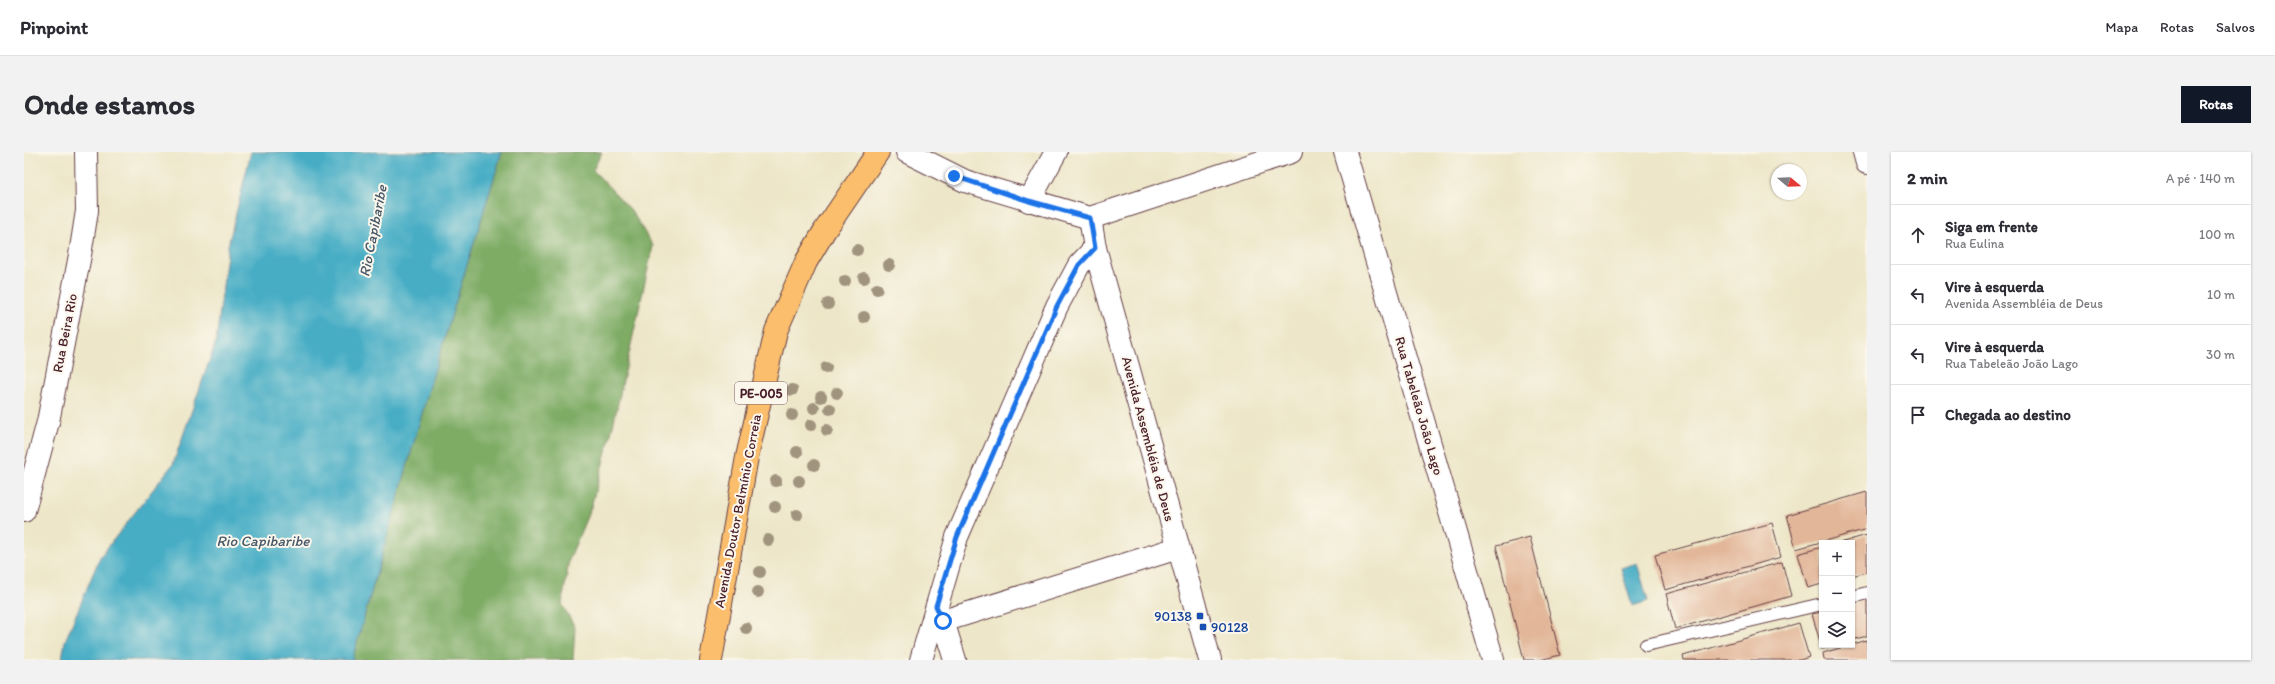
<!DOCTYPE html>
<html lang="pt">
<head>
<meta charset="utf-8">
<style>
  :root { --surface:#fff; --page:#f2f2f3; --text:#2b2b33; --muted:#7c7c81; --line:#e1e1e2; --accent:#111827 }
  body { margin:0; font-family:Itim,sans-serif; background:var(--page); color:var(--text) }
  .controls { position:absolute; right:12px; bottom:12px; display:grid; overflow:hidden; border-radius:0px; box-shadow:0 1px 3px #0004 }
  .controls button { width:36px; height:36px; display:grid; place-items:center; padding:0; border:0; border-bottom:1px solid var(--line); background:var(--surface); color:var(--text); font:20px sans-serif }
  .compass { position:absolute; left:1747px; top:12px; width:36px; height:36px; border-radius:50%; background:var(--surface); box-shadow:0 1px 3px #0004; rotate:109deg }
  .stop { position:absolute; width:12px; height:12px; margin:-9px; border:3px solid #1a73e8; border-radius:50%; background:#fff }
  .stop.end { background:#1a73e8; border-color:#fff; box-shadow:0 1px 4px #0008 }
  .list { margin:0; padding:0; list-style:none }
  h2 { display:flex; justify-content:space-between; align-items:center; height:52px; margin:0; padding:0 16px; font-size:17px }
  h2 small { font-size:13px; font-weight:400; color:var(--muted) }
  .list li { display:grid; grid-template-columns:26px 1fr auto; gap:12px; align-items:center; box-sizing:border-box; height:60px; padding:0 16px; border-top:1px solid var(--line) }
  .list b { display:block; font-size:15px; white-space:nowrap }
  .list p { margin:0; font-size:13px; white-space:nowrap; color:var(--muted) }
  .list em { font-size:13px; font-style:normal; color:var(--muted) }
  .icon { flex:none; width:22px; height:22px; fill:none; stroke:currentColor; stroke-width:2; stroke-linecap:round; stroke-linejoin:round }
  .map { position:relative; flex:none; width:1843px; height:508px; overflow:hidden; border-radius:0px }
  header { display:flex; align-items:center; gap:24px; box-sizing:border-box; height:56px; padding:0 20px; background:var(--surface); border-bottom:1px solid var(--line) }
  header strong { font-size:19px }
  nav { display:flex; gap:22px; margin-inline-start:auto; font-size:14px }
  .intro { display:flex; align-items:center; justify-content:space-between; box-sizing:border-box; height:96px; padding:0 24px }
  h1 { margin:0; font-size:28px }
  .button { padding:10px 18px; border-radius:0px; background:var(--accent); color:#fff; font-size:14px; font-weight:700 }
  main { display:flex; gap:24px; padding:0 24px }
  aside { flex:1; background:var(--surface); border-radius:0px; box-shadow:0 1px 3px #0004 }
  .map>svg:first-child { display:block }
</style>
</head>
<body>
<header>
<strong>Pinpoint</strong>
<nav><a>Mapa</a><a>Rotas</a><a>Salvos</a></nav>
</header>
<div class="intro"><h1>Onde estamos</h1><a class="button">Rotas</a></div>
<main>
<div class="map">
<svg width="1843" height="508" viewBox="0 0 1843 508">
  <rect width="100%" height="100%" fill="#fbf7ec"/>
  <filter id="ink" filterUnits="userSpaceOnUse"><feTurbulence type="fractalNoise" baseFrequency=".025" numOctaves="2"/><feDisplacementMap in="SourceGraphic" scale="8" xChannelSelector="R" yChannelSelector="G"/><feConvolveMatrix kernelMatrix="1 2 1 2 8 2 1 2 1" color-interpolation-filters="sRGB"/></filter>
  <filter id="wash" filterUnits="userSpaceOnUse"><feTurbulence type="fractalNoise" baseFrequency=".012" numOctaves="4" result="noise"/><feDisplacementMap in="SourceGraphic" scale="16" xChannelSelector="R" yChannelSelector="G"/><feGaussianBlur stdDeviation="0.9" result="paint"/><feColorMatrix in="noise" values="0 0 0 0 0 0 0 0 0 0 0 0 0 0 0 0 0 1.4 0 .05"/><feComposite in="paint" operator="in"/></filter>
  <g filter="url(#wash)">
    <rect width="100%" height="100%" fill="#ede6c8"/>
    <!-- forest -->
    <path fill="#7eac65" stroke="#646648" d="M478 0H578L569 18 607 58 629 94 588 278 567 355 545 408 538 452 551 476 549 508H328L407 230Z"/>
    <!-- water -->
    <g fill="#46adc5" stroke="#486678">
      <path d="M227 0H478L407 230 328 508H38L41 489 76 405 149 312 192 190 204 94Z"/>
      <path d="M1613 411 1624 449 1608 454 1597 416Z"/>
    </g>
    <g id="blocks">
      <!-- building -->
      <g fill="#e2b698">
        <path d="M1843 340V377L1772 397 1763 363Z"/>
        <path d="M1748 371 1757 405 1641 438 1631 403Z"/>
        <path d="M1843 383V420L1828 424V391H1815Z"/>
        <path d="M1506 385 1536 503 1516 508H1500L1472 394Z"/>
        <path d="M1798 395V432L1784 436 1774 402Z"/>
        <path d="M1758 410 1767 444 1651 477 1642 442Z"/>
        <path d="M1843 447V484L1828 488V451Z"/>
        <path d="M1798 460V493H1809L1798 497 1788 462Z"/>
        <path d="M1775 471 1785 505 1776 508H1660L1659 504Z"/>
        <path d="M1843 488V508H1800L1799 501Z"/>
      </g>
    </g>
  </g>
  <g filter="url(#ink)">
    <use href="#blocks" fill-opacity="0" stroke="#623d43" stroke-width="1"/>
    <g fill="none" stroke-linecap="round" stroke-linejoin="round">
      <defs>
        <g id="lane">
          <path d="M1828 445 1843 441"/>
          <path d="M1622 493 1798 452"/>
        </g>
        <g id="street">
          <path d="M883 0 941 29 1066 66 1267 0"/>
          <path d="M1321 0 1469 508"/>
          <path d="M1840 0 1843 11"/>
          <path d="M1005 49 1032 0"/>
          <path d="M1066 66 1071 96 1186 508"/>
          <path d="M0 359 24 270 56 103 63 59 62 0"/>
          <path d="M913 456 919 469 931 508"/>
          <path d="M919 469 1154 396"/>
          <path d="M897 508 933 385 1033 154 1055 113 1071 96"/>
        </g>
        <path id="primary" d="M687 508 723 305 752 179 782 110 801 78 854 0"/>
      </defs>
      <!-- lane casing -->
      <use href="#lane" stroke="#623d43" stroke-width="14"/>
      <!-- street casing -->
      <use href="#street" stroke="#623d43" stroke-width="24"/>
      <!-- primary casing -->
      <use href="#primary" stroke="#623d43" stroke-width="24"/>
      <!-- lane -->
      <use href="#lane" stroke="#fff" stroke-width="12"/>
      <!-- street -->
      <use href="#street" stroke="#fff" stroke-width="22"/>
      <!-- primary -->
      <use href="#primary" stroke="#fabe6d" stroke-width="22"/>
    </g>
    <!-- trees -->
    <g fill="#a1947e">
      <circle cx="833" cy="98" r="6"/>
      <circle cx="865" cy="113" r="6"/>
      <circle cx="840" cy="126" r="6"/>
      <circle cx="821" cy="129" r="6"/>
      <circle cx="853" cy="137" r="6"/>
      <circle cx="804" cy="152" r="6"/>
      <circle cx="840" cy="165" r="6"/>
      <circle cx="802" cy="216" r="6"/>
      <circle cx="768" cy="238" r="6"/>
      <circle cx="813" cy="241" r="6"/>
      <circle cx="797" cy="245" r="6"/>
      <circle cx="790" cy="256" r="6"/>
      <circle cx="806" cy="257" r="6"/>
      <circle cx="768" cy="263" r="6"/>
      <circle cx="787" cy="273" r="6"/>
      <circle cx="803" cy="278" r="6"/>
      <circle cx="773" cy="300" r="6"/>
      <circle cx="790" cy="313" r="6"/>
      <circle cx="752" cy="329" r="6"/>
      <circle cx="775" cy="329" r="6"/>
      <circle cx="751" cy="355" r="6"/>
      <circle cx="773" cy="363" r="6"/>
      <circle cx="744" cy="388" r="6"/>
      <circle cx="736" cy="420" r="6"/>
      <circle cx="734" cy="440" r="6"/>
      <circle cx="722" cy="476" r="6"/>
    </g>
  </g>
  <g fill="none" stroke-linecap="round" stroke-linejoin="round" filter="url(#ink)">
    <!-- route -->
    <path stroke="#1a73e8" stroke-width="5" d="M919 469 912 454 933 385 1033 154 1055 113 1071 96 1066 66 1005 49 930 24"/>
  </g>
  <!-- markers -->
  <g fill="#1a4fb4" stroke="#fbf7ec" stroke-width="1.5">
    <rect x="1172" y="460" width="8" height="8" rx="2"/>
    <rect x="1175" y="471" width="8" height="8" rx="2"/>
  </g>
  <g text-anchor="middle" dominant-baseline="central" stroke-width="4" stroke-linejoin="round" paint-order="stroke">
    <!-- shield labels -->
    <rect fill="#fbf7ec" stroke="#7f6065" stroke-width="1" x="711" y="230" width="52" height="22" rx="3"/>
    <g font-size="13" font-weight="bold" fill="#4a1f2b">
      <text x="737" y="241">PE-005</text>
    </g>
    <!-- street labels -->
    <g font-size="14" fill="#4a1f2b" stroke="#fbf7ec">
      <text transform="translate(41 181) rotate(-79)">Rua Beira Rio</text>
      <text transform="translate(1395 254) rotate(74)">Rua Tabeleão João Lago</text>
      <text transform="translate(1124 287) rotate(75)">Avenida Assembléia de Deus</text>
      <text transform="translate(714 359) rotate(-79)">Avenida Doutor Belmínio Correia</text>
    </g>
    <!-- transit labels -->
    <g font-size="14" fill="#164399" stroke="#fbf7ec" text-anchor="end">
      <text x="1168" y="464">90138</text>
      <text x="1187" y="475" text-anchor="start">90128</text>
    </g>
    <!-- water labels -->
    <g font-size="15" font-style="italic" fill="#485869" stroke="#fbf7ec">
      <text transform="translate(349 79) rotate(-79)">Rio Capibaribe</text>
      <text x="239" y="389">Rio Capibaribe</text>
    </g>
  </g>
</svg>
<div class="controls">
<button>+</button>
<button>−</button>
<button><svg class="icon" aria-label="layers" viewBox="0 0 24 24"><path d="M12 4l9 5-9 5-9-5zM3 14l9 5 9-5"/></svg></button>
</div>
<svg class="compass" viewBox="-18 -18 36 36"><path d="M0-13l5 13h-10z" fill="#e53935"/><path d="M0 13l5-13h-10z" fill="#7c7c81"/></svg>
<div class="stop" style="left:919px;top:469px"></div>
<div class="stop end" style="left:930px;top:24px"></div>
</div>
<aside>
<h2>2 min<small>A pé · 140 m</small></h2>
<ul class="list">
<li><svg class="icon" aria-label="ahead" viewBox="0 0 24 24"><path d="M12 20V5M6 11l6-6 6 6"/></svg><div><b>Siga em frente</b><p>Rua Eulina</p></div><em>100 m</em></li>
<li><svg class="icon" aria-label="left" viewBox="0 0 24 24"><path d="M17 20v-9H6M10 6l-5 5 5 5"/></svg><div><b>Vire à esquerda</b><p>Avenida Assembléia de Deus</p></div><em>10 m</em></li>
<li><svg class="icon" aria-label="left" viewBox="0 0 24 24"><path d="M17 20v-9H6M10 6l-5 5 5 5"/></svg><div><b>Vire à esquerda</b><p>Rua Tabeleão João Lago</p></div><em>30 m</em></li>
<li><svg class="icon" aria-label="arrive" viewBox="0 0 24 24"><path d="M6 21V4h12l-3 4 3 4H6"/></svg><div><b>Chegada ao destino</b></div></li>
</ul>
</aside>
</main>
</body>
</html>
